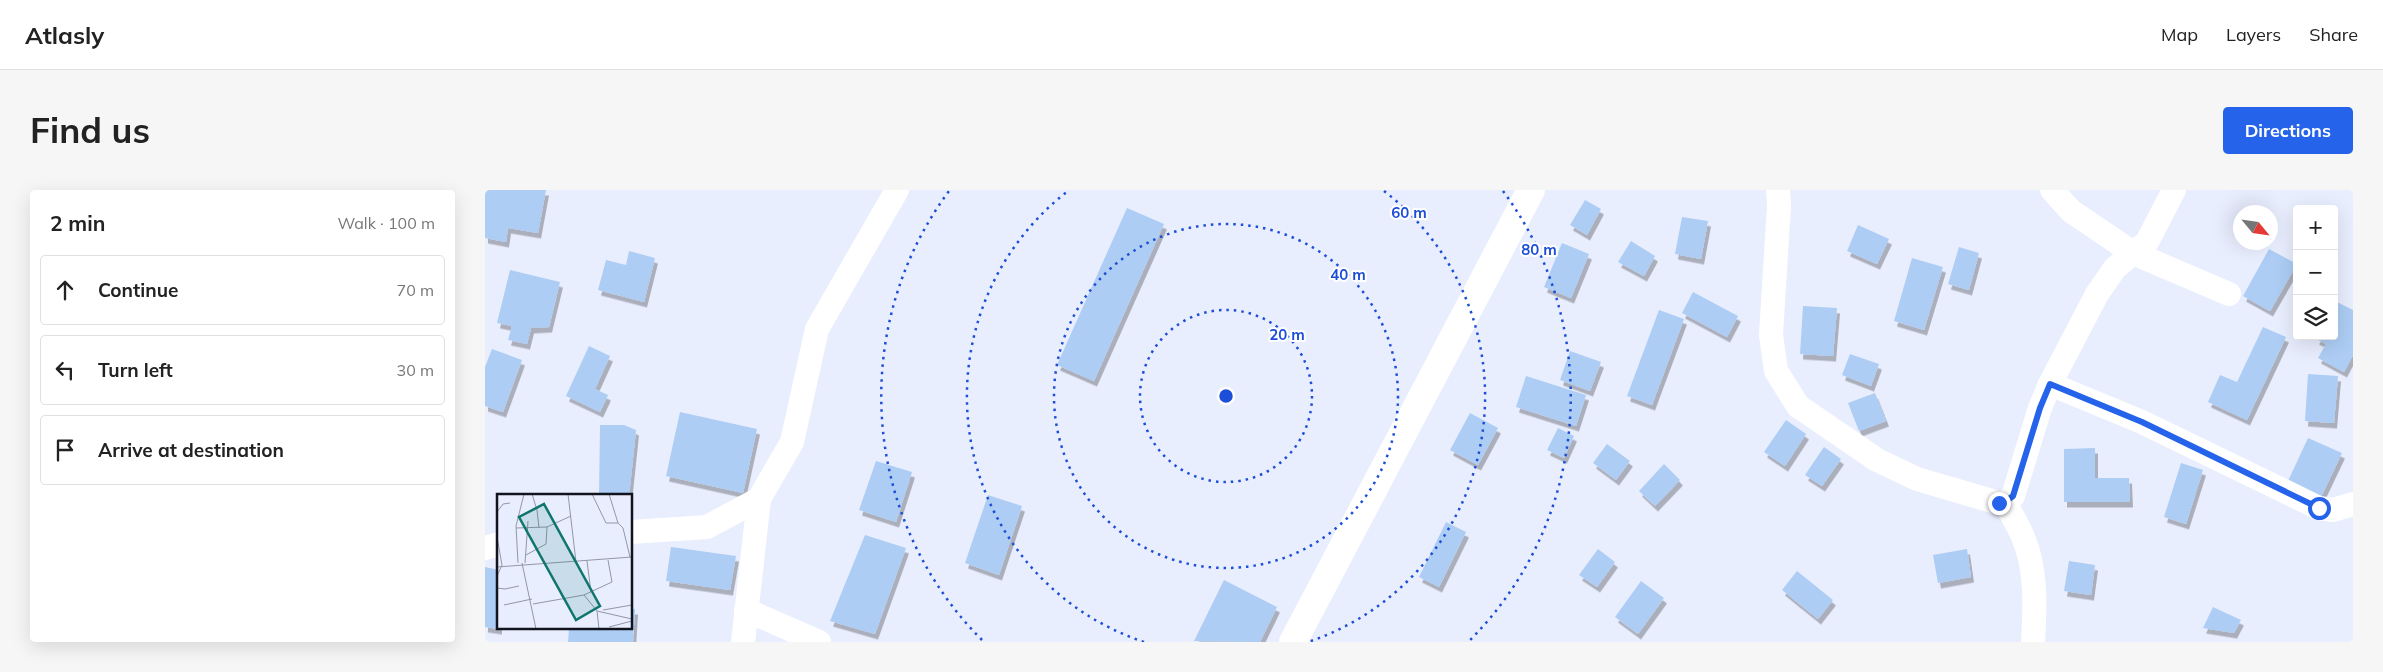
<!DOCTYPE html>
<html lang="en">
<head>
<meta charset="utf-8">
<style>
  :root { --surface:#fff; --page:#f6f6f6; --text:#222; --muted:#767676; --line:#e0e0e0; --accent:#2563eb }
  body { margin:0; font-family:Mulish,sans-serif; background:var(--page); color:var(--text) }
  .controls { position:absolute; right:15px; top:15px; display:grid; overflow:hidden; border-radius:5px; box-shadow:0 5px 20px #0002 }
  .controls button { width:45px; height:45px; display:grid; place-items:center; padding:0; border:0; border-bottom:1px solid var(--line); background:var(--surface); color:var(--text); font:25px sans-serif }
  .compass { position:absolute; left:1748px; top:15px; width:45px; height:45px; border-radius:50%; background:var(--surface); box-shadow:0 5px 20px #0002; rotate:119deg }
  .stop { position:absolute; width:15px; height:15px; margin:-11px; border:4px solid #2563eb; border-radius:50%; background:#fff }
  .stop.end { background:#2563eb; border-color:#fff; box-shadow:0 1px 5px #0008 }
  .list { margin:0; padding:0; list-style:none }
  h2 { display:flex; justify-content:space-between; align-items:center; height:65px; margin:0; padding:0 20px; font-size:21px }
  h2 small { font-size:16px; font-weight:400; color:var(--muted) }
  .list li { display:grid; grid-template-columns:32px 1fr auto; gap:15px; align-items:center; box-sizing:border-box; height:70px; margin:0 10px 10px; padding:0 10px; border:1px solid var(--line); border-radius:5px }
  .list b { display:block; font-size:19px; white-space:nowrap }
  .list em { font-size:16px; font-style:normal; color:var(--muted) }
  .icon { flex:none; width:28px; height:28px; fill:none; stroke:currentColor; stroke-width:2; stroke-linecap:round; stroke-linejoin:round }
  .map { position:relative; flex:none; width:1868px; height:452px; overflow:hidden; border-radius:5px }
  header { display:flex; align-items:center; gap:30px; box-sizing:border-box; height:70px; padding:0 25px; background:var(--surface); border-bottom:1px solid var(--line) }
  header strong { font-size:24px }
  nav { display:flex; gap:28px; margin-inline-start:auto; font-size:18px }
  .intro { display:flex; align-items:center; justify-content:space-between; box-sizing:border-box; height:120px; padding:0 30px }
  h1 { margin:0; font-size:35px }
  .button { padding:12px 22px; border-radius:5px; background:var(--accent); color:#fff; font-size:18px; font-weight:700 }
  main { display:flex; gap:30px; padding:0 30px }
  aside { flex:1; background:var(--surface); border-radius:5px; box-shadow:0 5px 20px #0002 }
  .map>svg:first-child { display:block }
</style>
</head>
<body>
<header>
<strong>Atlasly</strong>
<nav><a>Map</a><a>Layers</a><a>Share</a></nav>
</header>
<div class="intro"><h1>Find us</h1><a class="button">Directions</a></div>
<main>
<aside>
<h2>2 min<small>Walk · 100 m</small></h2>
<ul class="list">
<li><svg class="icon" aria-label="ahead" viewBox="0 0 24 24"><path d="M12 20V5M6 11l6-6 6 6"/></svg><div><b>Continue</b></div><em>70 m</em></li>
<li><svg class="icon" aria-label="left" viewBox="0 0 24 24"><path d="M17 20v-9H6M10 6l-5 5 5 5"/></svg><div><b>Turn left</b></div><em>30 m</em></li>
<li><svg class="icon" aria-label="arrive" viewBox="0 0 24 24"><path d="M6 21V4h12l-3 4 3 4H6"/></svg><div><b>Arrive at destination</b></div></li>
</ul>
</aside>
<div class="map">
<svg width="1868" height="452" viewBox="0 0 1868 452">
  <defs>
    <filter id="shadow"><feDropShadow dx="3" dy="5.5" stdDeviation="0" flood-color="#0004"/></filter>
  </defs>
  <rect width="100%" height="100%" fill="#e9eeff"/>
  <!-- building -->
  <g fill="#adcdf4" filter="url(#shadow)">
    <path d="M0 0H61L53 43 23 38 21 52 0 48Z"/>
    <path d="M1100 10 1116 19 1102 45 1085 35Z"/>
    <path d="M642 18 679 34 609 191 572 175Z"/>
    <path d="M1197 27 1223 31 1216 69 1190 64Z"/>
    <path d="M1373 35 1404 49 1392 74 1362 61Z"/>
    <path d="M1146 51 1170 66 1159 86 1133 72Z"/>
    <path d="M1077 53 1104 64 1086 108 1059 97Z"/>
    <path d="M1474 57 1494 63 1484 100 1463 94Z"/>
    <path d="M1784 59 1812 74 1785 121 1758 106Z"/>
    <path d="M144 61 170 68 159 112 113 100 121 70 141 75Z"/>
    <path d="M1427 68 1458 77 1439 140 1409 131Z"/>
    <path d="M25 80 75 92 64 137 46 138 42 154 23 150 27 136 12 133Z"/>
    <path d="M1208 102 1253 126 1242 147 1197 123Z"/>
    <path d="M1852 112 1868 120V165L1859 182 1833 168 1841 154 1831 149 1833 146H1849V116Z"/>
    <path d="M1318 116 1352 118 1348 166 1315 164Z"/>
    <path d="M1174 120 1199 129 1167 215 1142 206Z"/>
    <path d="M1778 137 1801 147 1762 230 1723 212 1735 185 1752 192Z"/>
    <path d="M104 156 125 166 110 199 123 205 115 222 81 206Z"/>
    <path d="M7 159 37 170 18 222 0 216V177Z"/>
    <path d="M1085 161 1116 172 1105 201 1075 190Z"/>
    <path d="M1365 164 1394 174 1386 196 1357 185Z"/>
    <path d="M1823 184 1853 186 1849 233 1820 231Z"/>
    <path d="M1041 186 1101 205 1091 236 1031 217Z"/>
    <path d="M1390 203 1401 231 1374 241 1363 213Z"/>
    <path d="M195 222 272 239 258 303 181 286Z"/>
    <path d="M985 223 1013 238 993 275 965 260Z"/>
    <path d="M1301 230 1321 244 1300 276 1279 262Z"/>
    <path d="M115 235H139L151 240 144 306H114Z"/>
    <path d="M1073 238 1089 246 1079 268 1062 260Z"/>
    <path d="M1823 248 1857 263 1836 307 1803 291Z"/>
    <path d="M1122 254 1145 271 1131 290 1108 273Z"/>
    <path d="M1339 257 1356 269 1337 296 1320 285Z"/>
    <path d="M1610 258V288H1644L1645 312H1579V259Z"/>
    <path d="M391 271 427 282 411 332 374 320Z"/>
    <path d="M1696 273 1718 280 1701 334 1679 327Z"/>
    <path d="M1179 274 1195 290 1170 316 1154 301Z"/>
    <path d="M503 305 537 316 514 385 480 373Z"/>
    <path d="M961 332 981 342 954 397 934 387Z"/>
    <path d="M380 345 421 358 390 444 345 431Z"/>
    <path d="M186 357 251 366 245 400 181 391Z"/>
    <path d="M1113 359 1130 372 1112 397 1094 385Z"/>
    <path d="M1482 359 1486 387 1453 393 1448 365Z"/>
    <path d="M1584 371 1610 375 1606 405 1579 401Z"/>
    <path d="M0 377 14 380V439L0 437Z"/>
    <path d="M1312 381 1348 410 1333 429 1297 400Z"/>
    <path d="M739 390 792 417 775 452 709 451Z"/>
    <path d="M1156 391 1179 408 1153 444 1130 427Z"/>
    <path d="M1728 417 1756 430 1749 443 1718 438Z"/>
    <path d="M146 419H150L148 452H83L84 438H146Z"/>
  </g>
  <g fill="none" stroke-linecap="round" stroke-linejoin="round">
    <!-- minor -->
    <g stroke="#fff" stroke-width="24">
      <path d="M1293 0 1294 16 1286 145 1291 181 1313 216 1392 270 1432 289 1514 313 1520 312 1528 306 1555 218 1565 194 1612 104 1630 78 1662 52 1689 0"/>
      <path d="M1567 0 1586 21 1648 63 1744 104"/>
      <path d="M1565 194 1657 232 1834 318 1848 320 1868 314"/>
      <path d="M1520 312C1526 324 1533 335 1538 347 1552 380 1550 417 1548 452"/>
      <path d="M146 342 222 337 274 309 307 252 332 139 412 0"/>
      <path d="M0 358 14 354"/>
      <path d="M261 420 334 452"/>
      <path d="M258 452 274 309"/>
    </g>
    <!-- tertiary -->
    <path stroke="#fff" stroke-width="28" d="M808 452 1046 0"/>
  </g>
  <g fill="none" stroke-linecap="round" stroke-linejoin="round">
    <!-- route -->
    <path stroke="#2563eb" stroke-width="6" d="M1514 313 1520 312 1528 306 1555 218 1565 194 1657 232 1834 318"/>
  </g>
  <!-- distance rings -->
  <g fill="none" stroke="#1d4ed8" stroke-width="2.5" stroke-dasharray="2.5 5">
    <circle cx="741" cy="206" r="86"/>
    <circle cx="741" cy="206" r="172"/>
    <path d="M659 452A259 259 0 0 1 583 1M899 1A259 259 0 0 1 823 452"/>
    <path d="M497 450A345 345 0 0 1 464 1M1018 1A345 345 0 0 1 985 450"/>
  </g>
  <!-- overview -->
  <g transform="translate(12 304)">
    <rect width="135" height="135" fill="#e9eeff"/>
    <path fill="none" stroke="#9396a5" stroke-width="1" d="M35 0 40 16 42 34M71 0 79 68M95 0 109 29H121L126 34 133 63M112 0 121 29M0 18 6 10 13 9M19 34 50 33 74 22M0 43 5 71 0 82M29 61 49 50 50 33M90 67 94 98M21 69 19 32 27 0M25 69 39 135M28 69 31 27M0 73 135 63M0 94 8 95 22 92M87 101 115 88 111 66M36 110 87 101 100 117 135 125M7 111 35 105M106 116 135 111M100 117 102 135M112 133 135 127"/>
    <path fill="#0f766e" fill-opacity="0.15" stroke="#0f766e" stroke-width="2.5" d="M47 10 103 112 79 126 22 23Z"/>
    <rect width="135" height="135" fill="none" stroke="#11131d" stroke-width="2.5"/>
  </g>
  <circle cx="741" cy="206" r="8" fill="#1d4ed8" stroke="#fff" stroke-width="2.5"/>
  <g font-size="15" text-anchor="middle" font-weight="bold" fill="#1d4ed8" stroke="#fff" stroke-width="4" stroke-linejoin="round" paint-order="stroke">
    <text x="924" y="28">60 m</text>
    <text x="1054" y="65">80 m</text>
    <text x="863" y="90">40 m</text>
    <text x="802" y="150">20 m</text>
  </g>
</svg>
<div class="controls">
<button>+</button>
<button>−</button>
<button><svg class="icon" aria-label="layers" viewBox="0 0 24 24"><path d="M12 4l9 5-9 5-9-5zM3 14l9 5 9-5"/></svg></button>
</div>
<svg class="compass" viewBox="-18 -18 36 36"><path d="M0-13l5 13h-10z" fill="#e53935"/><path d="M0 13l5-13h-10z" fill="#767676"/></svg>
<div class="stop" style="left:1834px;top:318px"></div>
<div class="stop end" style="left:1514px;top:313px"></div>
</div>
</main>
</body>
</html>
